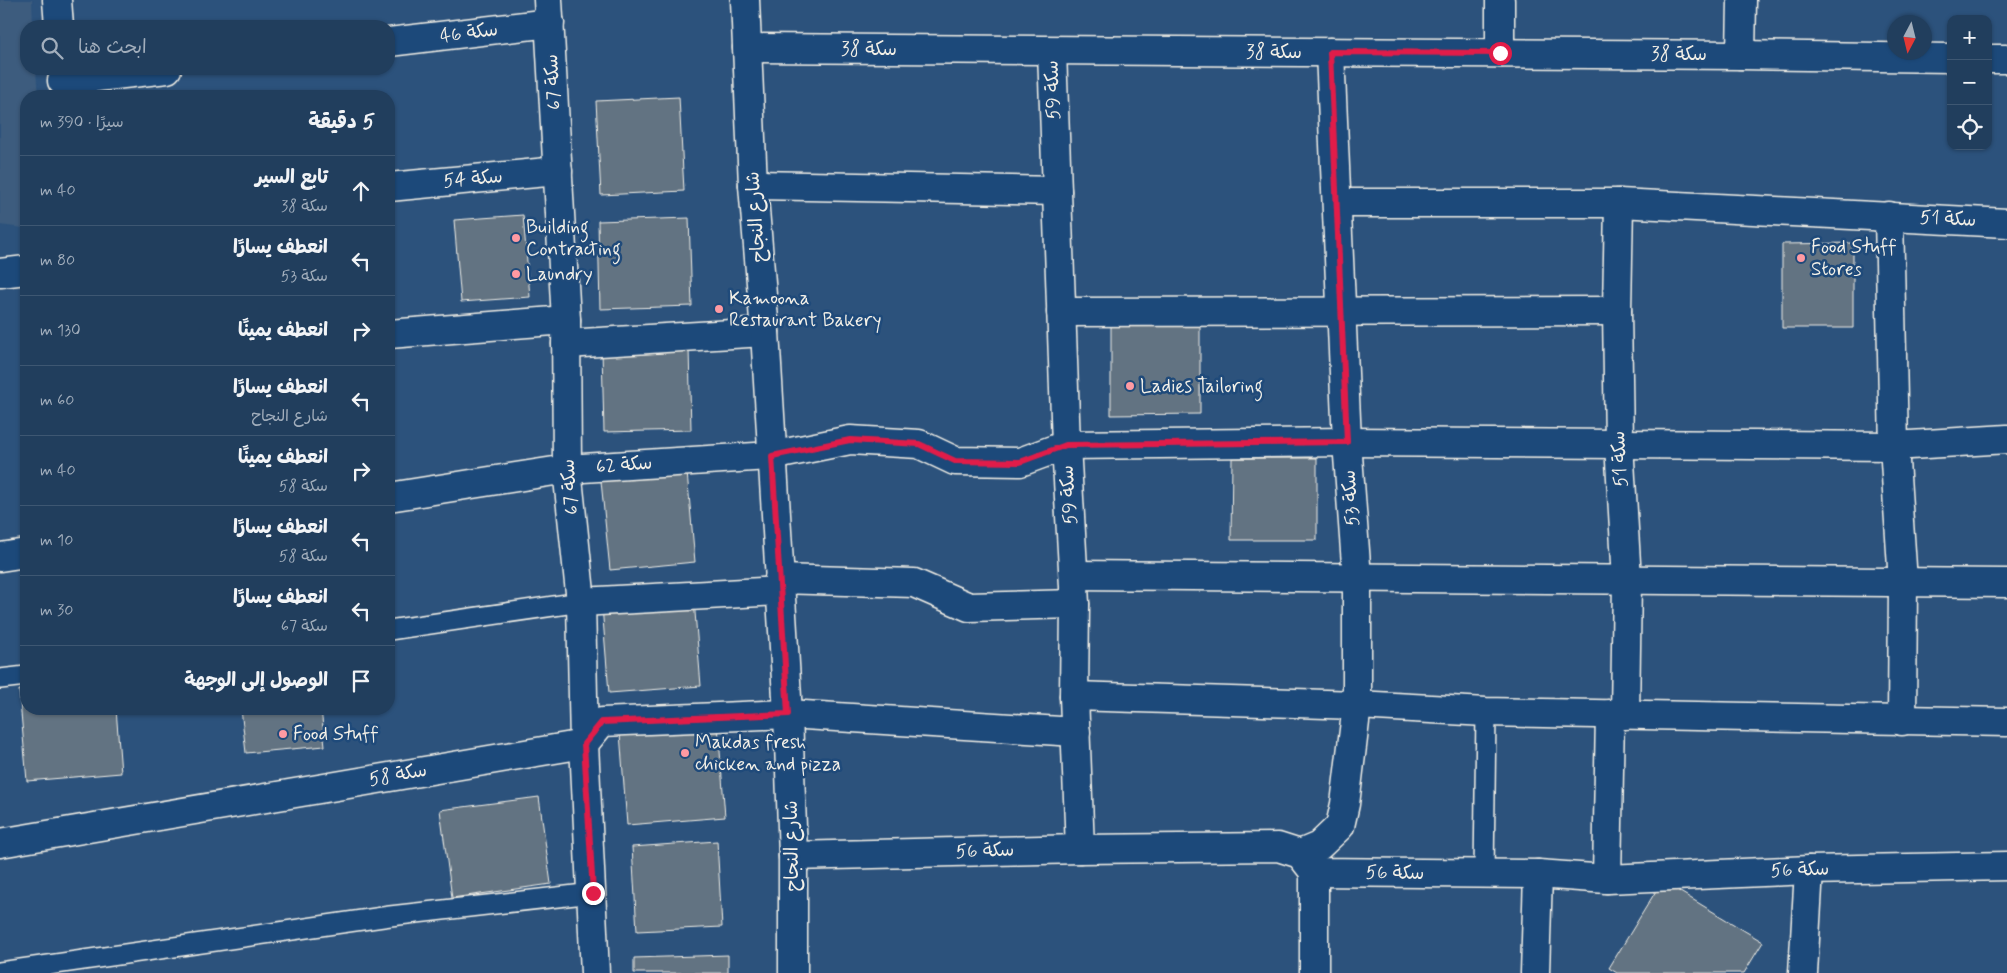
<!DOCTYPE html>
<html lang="ar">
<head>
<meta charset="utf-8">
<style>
  :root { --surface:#213e5d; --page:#2d4966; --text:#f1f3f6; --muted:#a2aebc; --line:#3e5772 }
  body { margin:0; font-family:Mynerve,"Playpen Sans Arabic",sans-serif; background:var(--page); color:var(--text); direction:rtl }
  .controls { position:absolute; right:15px; top:15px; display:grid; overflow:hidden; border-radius:10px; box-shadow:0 1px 4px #0004 }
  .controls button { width:45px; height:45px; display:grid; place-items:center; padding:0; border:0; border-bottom:1px solid var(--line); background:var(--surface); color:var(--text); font:25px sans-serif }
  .compass { position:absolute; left:1887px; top:15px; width:45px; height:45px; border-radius:50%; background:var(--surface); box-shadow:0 1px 4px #0004; rotate:187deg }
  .stop { position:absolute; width:15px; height:15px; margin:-11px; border:4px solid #e11d48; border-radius:50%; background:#fff }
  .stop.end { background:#e11d48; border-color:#fff; box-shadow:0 1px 5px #0008 }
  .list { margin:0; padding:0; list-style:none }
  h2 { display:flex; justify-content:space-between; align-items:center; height:65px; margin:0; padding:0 20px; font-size:21px }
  h2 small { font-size:16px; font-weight:400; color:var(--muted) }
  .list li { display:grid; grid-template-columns:32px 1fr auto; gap:15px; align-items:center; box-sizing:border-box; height:70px; padding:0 20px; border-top:1px solid var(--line) }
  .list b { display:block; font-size:19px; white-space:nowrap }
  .list p { margin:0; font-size:16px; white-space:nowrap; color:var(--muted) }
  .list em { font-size:16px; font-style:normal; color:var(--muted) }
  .icon { flex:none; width:28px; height:28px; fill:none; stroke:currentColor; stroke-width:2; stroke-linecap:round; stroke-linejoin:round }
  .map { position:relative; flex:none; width:2007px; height:973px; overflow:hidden; direction:ltr }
  .search { position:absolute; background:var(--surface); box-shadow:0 1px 4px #0004; left:20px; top:20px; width:375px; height:55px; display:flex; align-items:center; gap:12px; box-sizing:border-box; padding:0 18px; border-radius:20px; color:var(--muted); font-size:19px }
  .panel { position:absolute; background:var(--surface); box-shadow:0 1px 4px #0004; left:20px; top:90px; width:375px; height:625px; border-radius:20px; direction:rtl }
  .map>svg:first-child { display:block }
</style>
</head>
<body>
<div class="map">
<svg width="2007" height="973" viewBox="0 0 2007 973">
  <rect width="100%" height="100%" fill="#2c527c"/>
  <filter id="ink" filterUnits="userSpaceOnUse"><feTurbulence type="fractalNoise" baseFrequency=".02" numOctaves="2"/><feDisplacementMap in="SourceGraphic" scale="10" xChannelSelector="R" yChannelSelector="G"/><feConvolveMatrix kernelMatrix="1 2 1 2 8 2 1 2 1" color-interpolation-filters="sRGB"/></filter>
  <g filter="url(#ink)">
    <!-- built -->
    <path fill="#3c5c7e" d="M0 0H32L33 26H26V69H36L38 96H26V225L23 228 0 225Z"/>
    <!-- building -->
    <g fill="#627382" stroke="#f4f1e8">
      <path d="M679 97 684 191 601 195 596 101Z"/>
      <path d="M523 215 530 297 461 302 454 220Z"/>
      <path d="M689 218 692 306 600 309 598 221Z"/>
      <path d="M1853 243V328H1782V244Z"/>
      <path d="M1111 323H1200V414L1111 415Z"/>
      <path d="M689 349 691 430 604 432 602 350Z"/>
      <path d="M1232 458H1317V540H1231Z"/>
      <path d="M687 472 695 562 610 570 601 481Z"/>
      <path d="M694 600 701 686 609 693 602 606Z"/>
      <path d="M19 690H26V709H116L121 773 27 781Z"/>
      <path d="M241 709H321L325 746 246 753Z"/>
      <path d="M718 725 725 817 627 825 620 733Z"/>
      <path d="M539 797 551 884 452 898 440 810Z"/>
      <path d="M717 841 722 927 637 931 632 847Z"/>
      <path d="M1662 881 1763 942 1744 973H1617L1609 968Z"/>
      <path d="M728 955V973H634V958Z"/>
    </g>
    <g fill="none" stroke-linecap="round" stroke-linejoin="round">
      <defs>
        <g id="service">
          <path d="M389 630 581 602"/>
          <path d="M0 679 26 676"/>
          <path d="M1484 875 1486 712"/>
          <path d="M0 972 390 916 593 893"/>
        </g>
        <g id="minor">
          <path d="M57 0 59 26"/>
          <path d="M548 0 566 320 567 469 581 602 584 744 595 973"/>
          <path d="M1500 0V53"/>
          <path d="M389 42 550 23"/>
          <path d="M747 48 1741 55 1951 58"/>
          <path d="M1052 51 1066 445 1075 604 1074 696 1080 849"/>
          <path d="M1741 55 1742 0"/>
          <path d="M1988 59H2007"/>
          <path d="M62 81 167 69"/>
          <path d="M753 185 1057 191"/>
          <path d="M389 187 558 171"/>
          <path d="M1338 203H1619L2007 223"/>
          <path d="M1619 203 1617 311 1619 444 1627 580 1625 715"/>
          <path d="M1889 216 1894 446 1903 582 1902 721"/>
          <path d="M0 273 26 270"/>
          <path d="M1061 312 1617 311"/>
          <path d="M389 334 566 320"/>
          <path d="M566 344 765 332"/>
          <path d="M389 497 567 469 771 456 850 440 919 444 955 461 1020 462 1066 445 1347 442 1894 446 2007 439"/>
          <path d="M0 557 26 553"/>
          <path d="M1074 575 2007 583"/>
          <path d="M779 579 914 583 969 607 1075 604"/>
          <path d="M581 602 780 591"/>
          <path d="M1074 696 1357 705 1486 712 2007 722"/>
          <path d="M0 843 584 744 602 722 788 714 1076 732"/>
          <path d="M1300 854 1319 846 1340 826 1345 804 1357 705V578L1347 442 1330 52"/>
          <path d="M793 856 1080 849 1278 847 1300 854 1314 872 1538 874 1607 879 1809 870 2007 866"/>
          <path d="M1314 872V973"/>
          <path d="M1607 879 1610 714"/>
          <path d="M1535 973 1538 874"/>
          <path d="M1803 973 1809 870"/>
        </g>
        <path id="tertiary" d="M745 0 753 185 765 332 788 714 793 856V973"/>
      </defs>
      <!-- service casing -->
      <use href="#service" stroke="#f4f1e8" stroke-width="22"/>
      <!-- minor casing -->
      <use href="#minor" stroke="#f4f1e8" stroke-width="31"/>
      <!-- tertiary casing -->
      <use href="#tertiary" stroke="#f4f1e8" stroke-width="31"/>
      <!-- service -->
      <use href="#service" stroke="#1f4a7a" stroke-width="19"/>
      <!-- minor -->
      <use href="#minor" stroke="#1f4a7a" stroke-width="28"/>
      <!-- tertiary -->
      <use href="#tertiary" stroke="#1f4a7a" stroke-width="28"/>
    </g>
  </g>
  <g fill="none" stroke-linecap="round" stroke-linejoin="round" filter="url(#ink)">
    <!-- route -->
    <path stroke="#e11d48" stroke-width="6" d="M593 893 584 744 602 722 788 714 772 456 850 440 919 444 955 461 1020 462 1066 445 1347 442 1330 52 1500 53"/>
  </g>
  <!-- markers -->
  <g fill="#ff9aa2" stroke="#1f4a7a" stroke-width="2">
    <circle cx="516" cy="238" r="5"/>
    <circle cx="1801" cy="258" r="5"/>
    <circle cx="516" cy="274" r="5"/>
    <circle cx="719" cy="309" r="5"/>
    <circle cx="1130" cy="386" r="5"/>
    <circle cx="283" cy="734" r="5"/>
    <circle cx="685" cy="753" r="5"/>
  </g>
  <g text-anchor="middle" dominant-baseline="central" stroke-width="5" stroke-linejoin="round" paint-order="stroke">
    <!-- street labels -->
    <g font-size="19" fill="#f4f1e8" stroke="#1f4a7a">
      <text transform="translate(469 33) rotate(-7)">سكة 46</text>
      <text x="869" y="49">سكة 38</text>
      <text x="1274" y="52">سكة 38</text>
      <text x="1679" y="54">سكة 38</text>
      <text transform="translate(553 82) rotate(-93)">سكة 67</text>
      <text transform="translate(1053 90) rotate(-92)">سكة 59</text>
      <text transform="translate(473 179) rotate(-5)">سكة 54</text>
      <text transform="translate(756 217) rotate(-94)">شارع النجاح</text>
      <text transform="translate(1948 219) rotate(3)">سكة 51</text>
      <text transform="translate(1620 459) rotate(-93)">سكة 51</text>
      <text transform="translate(624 465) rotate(-4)">سكة 62</text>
      <text transform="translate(570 487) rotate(-94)">سكة 67</text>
      <text transform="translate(1069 495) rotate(-94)">سكة 59</text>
      <text transform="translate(1351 498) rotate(-94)">سكة 53</text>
      <text transform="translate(398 775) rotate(-10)">سكة 58</text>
      <text transform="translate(792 846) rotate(-91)">شارع النجاح</text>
      <text transform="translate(985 851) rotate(-2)">سكة 56</text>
      <text transform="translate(1800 870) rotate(-2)">سكة 56</text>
      <text transform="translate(1395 873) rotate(1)">سكة 56</text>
    </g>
    <!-- poi labels -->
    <g font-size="19" fill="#f4f1e8" stroke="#1f4a7a" text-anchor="start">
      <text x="526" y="227">Building<tspan x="526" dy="22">Contracting</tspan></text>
      <text x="1811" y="247">Food Stuff<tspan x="1811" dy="22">Stores</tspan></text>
      <text x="526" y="274">Laundry</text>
      <text x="729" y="298">Kamoona<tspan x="729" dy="22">Restaurant Bakery</tspan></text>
      <text x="1140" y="386">Ladies Tailoring</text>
      <text x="293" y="734">Food Stuff</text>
      <text x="695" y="742">Makdas fresh<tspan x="695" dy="22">chicken and pizza</tspan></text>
    </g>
  </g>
</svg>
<div class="controls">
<button>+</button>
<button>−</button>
<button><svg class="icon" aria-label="locate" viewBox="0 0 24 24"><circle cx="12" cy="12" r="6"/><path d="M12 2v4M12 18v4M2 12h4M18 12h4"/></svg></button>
</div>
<svg class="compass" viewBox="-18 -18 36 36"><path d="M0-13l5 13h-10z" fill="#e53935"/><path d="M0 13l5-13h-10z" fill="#a2aebc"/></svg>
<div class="stop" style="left:1500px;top:53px"></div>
<div class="stop end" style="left:593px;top:893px"></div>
<div class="search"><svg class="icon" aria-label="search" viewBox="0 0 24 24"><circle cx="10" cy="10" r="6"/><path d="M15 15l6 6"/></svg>ابحث هنا</div>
<section class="panel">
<h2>5 دقيقة<small>سيرًا · 390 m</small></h2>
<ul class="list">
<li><svg class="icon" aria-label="ahead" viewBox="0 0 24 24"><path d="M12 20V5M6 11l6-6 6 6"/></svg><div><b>تابع السير</b><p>سكة 38</p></div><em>40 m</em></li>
<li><svg class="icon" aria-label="left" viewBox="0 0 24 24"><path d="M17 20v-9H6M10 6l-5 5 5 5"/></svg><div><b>انعطف يسارًا</b><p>سكة 53</p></div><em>80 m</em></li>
<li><svg class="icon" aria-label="right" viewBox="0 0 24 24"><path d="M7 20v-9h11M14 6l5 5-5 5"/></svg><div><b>انعطف يمينًا</b></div><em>130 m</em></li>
<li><svg class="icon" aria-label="left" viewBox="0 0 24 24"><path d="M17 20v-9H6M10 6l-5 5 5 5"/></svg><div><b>انعطف يسارًا</b><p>شارع النجاح</p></div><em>60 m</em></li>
<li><svg class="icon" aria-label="right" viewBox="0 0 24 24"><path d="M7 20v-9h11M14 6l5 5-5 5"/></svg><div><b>انعطف يمينًا</b><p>سكة 58</p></div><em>40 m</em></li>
<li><svg class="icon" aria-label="left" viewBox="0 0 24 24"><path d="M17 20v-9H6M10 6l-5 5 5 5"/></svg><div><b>انعطف يسارًا</b><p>سكة 58</p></div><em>10 m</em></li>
<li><svg class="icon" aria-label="left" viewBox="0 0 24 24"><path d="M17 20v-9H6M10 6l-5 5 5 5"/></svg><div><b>انعطف يسارًا</b><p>سكة 67</p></div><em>30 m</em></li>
<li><svg class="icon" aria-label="arrive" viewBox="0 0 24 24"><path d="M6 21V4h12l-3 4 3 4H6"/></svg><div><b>الوصول إلى الوجهة</b></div></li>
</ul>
</section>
</div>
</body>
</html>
